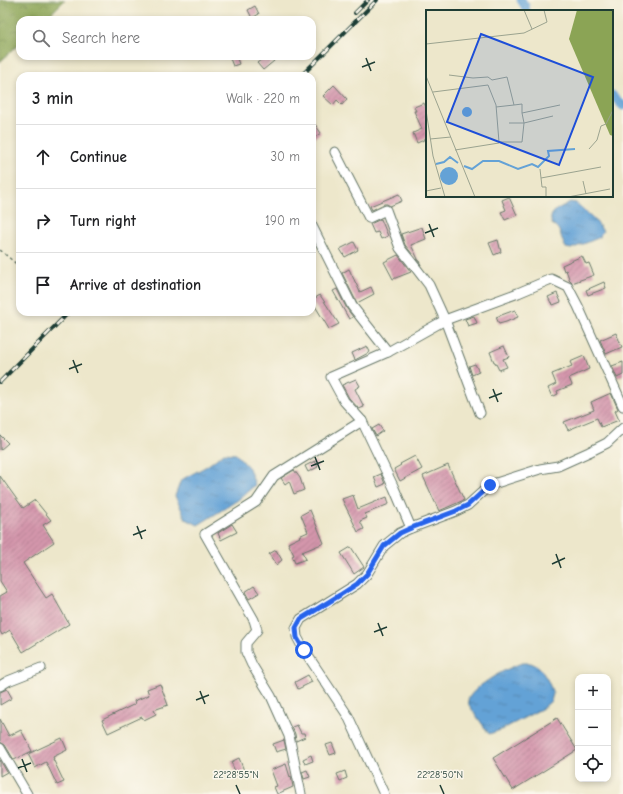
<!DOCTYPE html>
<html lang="en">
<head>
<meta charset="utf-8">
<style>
  :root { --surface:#fff; --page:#f2f2f2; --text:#202124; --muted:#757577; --line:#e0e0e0 }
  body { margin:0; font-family:"Comic Neue",sans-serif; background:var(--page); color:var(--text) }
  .controls { position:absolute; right:12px; bottom:12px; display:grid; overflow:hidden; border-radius:8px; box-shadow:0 2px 6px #0003 }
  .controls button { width:36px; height:36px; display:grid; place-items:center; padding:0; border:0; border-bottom:1px solid var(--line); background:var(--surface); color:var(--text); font:20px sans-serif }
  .stop { position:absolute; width:12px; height:12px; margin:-9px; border:3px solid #2563eb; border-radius:50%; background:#fff }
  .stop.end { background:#2563eb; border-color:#fff; box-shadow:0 1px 4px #0008 }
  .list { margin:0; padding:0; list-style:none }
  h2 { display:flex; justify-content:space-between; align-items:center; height:52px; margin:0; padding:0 16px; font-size:17px }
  h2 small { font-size:13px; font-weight:400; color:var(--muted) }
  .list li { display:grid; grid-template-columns:26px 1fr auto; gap:12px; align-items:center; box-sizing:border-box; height:64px; padding:0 16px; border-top:1px solid var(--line) }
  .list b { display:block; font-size:15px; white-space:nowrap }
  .list em { font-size:13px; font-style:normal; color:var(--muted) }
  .icon { flex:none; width:22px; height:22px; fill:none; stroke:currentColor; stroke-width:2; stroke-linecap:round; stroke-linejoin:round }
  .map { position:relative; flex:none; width:623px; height:794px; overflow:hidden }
  .search { position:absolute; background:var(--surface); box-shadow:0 2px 6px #0003; left:16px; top:16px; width:300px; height:44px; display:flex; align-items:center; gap:10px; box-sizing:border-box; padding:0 14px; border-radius:12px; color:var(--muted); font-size:15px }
  .panel { position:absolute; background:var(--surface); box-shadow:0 2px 6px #0003; left:16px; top:72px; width:300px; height:244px; border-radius:12px }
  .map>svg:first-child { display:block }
</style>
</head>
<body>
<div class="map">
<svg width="623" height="794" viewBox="0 0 623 794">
  <defs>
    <pattern id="forest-crowns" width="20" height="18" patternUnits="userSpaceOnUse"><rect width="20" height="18" fill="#8ba455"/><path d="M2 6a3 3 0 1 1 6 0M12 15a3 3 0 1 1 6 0" fill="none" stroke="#718747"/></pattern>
    <pattern id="water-ripples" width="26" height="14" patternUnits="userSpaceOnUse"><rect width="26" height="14" fill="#64a2d6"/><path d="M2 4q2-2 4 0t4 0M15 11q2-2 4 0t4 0" fill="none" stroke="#5285ae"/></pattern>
    <pattern id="building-hatch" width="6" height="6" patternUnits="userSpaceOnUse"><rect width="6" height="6" fill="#d496ac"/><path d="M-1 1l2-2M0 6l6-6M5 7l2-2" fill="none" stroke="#ab7c8d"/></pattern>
  </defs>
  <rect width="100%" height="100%" fill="#fbf7ec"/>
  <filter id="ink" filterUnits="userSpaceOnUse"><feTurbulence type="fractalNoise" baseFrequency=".025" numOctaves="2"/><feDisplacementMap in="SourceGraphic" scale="8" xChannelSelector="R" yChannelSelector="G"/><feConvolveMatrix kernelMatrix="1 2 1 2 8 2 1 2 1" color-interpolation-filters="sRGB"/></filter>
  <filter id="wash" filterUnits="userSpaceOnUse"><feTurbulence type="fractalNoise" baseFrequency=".012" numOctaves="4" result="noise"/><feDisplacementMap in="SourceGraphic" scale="16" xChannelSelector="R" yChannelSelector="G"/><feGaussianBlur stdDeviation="0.9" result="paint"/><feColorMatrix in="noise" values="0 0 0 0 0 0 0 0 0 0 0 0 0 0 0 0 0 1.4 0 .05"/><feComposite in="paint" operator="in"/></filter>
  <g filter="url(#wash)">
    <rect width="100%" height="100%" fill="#ede7cb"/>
    <!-- forest -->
    <path fill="url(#forest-crowns)" stroke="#557044" d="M0 0H65L44 20H20V43L0 62Z"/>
    <!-- water -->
    <g fill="url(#water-ripples)" stroke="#427085">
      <path d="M570 202 576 203 594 219 603 231 598 238 571 249 566 248C560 238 562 229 552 224 547 211 561 208 570 202Z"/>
      <path d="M224 453 236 454 249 468 255 485 238 500 198 525 186 519 175 496 181 480 207 466Z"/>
      <path d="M522 663H531L539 667 547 679 551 688 553 694 551 701 543 708 501 730 489 734 469 705 468 699C477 684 505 669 522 663Z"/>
    </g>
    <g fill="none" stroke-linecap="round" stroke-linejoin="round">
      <!-- canal -->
      <g stroke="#64a2d6" stroke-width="9">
        <path d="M521 0 525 6 526 11"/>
        <path d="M612 95 623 106"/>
      </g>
    </g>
    <g id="blocks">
      <!-- building -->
      <g fill="url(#building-hatch)">
        <path d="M255 6 259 14 252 18 248 10Z"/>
        <path d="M229 56H236L239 64 233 66Z"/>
        <path d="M266 56H271L274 61 263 70 257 63Z"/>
        <path d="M334 85 347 99 342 105 337 100 333 105 323 96Z"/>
        <path d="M424 103 427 110V141L426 138 423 139 424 140 417 143 413 133 422 129 414 111H416L414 107Z"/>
        <path d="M312 120 321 133 312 139Z"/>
        <path d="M399 194 402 201 390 206 387 204H384L372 210 370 206Z"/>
        <path d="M509 197 517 215 505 220 501 212 506 210 502 200Z"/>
        <path d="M381 219 388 236 381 239 378 232 374 233 370 224Z"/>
        <path d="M422 227 426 239 411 245 421 265 405 245 401 234Z"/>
        <path d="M498 240 501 252 494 255 489 243Z"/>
        <path d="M354 242 358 250 345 257 340 249Z"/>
        <path d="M398 255 411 272 393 279 384 262Z"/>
        <path d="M582 256 586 264 589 263 594 275 572 283 570 281 566 270 564 271 562 265Z"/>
        <path d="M349 269 360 292 371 287 374 294 357 303 342 273Z"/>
        <path d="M604 282 606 288 588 295 586 290Z"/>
        <path d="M337 289 347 309 353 317 349 319 333 291Z"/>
        <path d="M557 293 561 302 553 305 552 302 551 303 548 297Z"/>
        <path d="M320 295 339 324 329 329 312 301V300Z"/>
        <path d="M515 310 518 317 506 322 499 324 496 317Z"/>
        <path d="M474 316 477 323 468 326 465 319Z"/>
        <path d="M616 333 622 347 606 354 600 340Z"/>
        <path d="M367 346 370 352 355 360 352 353Z"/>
        <path d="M504 346 509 357 503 359 507 367 499 370 495 362H494L490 352Z"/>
        <path d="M584 356 589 369 569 378 572 385 557 391 558 394 552 397 548 388 556 384 552 374 572 366 570 362Z"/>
        <path d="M623 362V375L617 378 612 366Z"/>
        <path d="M475 364 479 372 472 375 469 366Z"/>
        <path d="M356 379 360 386 355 389 364 407 359 409 349 398 342 385Z"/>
        <path d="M611 393 618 409 615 411 619 420 601 427 597 418 568 430 564 422 594 410 591 402Z"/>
        <path d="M379 425 383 431 376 436 372 429Z"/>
        <path d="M0 435 8 443 0 450Z"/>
        <path d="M415 456 422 469 400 481 394 469 401 465 400 464Z"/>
        <path d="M315 461 318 467 308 472 305 466Z"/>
        <path d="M448 465 464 500 439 511 423 476Z"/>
        <path d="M294 470 300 478 304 490 294 494 289 481 285 484 281 478Z"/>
        <path d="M381 474 385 484 378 487 374 477Z"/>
        <path d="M0 476 23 508 35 500 51 520 43 525 54 542 23 563 46 598 52 594 69 624 23 652 10 630 2 635 0 631V596L7 592 0 581Z"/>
        <path d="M353 495 358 509 387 497 389 504 365 514 367 518 360 521 364 529 358 532 342 499Z"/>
        <path d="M310 510 324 543 302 552 306 559 295 563 292 556 294 555 288 543 300 537 299 536 308 532 301 515Z"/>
        <path d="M232 524 237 532 221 540 218 533Z"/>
        <path d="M351 547 364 567 354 574 341 553Z"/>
        <path d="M276 550 282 560 276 565 269 554Z"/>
        <path d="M254 586 259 593 249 599 245 592Z"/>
        <path d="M308 675 312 682 298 689 295 682Z"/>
        <path d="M160 684 168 705 154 710 156 714 144 720 142 717 108 733 102 720 135 704 134 701 149 695 147 689Z"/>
        <path d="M7 689 12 698 0 705V692Z"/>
        <path d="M557 718 577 750 513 790 493 758Z"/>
        <path d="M0 719 9 736 21 730 32 751 14 760 5 745 0 742Z"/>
        <path d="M297 725 301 733H304L305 737 296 741 295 734 292 727Z"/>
        <path d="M62 738 67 750 53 757 54 759H53L64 782 57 785 46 762 35 768 28 754Z"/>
        <path d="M284 740 286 749 276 752 273 744Z"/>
        <path d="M332 743 336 753 330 755 326 745Z"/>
        <path d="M311 755 313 761 305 764 303 759Z"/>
        <path d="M239 758 245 773 237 776 231 762Z"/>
        <path d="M0 760 7 772 0 776Z"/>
        <path d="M286 764 290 777 291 776 293 787 277 794 274 787 277 786 271 770Z"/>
        <path d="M307 770 310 777 304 779 302 772Z"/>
        <path d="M345 771 347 778 340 781 337 774Z"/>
      </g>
    </g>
  </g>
  <g filter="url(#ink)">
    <use href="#blocks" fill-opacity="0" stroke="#677869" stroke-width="1"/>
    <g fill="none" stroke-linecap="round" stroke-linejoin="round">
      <defs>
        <g id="street">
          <path d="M335 152 369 218 386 210 400 248 416 268 429 285 445 320 388 352"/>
          <path d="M480 413 445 320 518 293 551 279 568 287 578 306 623 406"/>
          <path d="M362 421 394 488 411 528"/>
          <path d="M0 686 8 681 41 668"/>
          <path d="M0 748 27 794"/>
          <path d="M301 794 289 736 271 696 252 665 246 652V643L257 630 254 620 205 534 256 502 274 476 362 421 344 401 331 377 388 352 352 306 312 226"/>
          <path d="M384 794 348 716 304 650 297 637 296 628 301 619 357 584 367 574 384 546 400 533 411 528 456 511 468 505 490 485 540 469 558 466 589 452 607 443 623 428"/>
        </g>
      </defs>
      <!-- street casing -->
      <use href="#street" stroke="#677869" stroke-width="11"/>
      <!-- path -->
      <path stroke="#677869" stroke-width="1.5" stroke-dasharray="3 3" stroke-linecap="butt" d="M0 250 20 267"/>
      <!-- street -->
      <use href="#street" stroke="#fff" stroke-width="9"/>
      <defs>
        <g id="rail">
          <path d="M355 13 368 0"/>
          <path d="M301 76 377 0"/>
          <path d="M0 382 69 312"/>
        </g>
      </defs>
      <!-- rail casing -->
      <use href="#rail" stroke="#1f3d34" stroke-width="4"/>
      <!-- rail -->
      <use href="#rail" stroke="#fbf7ec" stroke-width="2.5" stroke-dasharray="8" stroke-linecap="butt"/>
    </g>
  </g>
  <g fill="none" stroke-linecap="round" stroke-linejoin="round" filter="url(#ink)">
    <!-- route -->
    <path stroke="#2563eb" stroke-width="5" d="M304 650 297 638 296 628 301 619 340 595 357 584 367 574 384 546 400 533 411 528 456 511 468 505 490 485"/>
  </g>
  <!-- ticks -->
  <path fill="none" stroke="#1f3d34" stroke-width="1.5" d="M366 58 371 71M362 67 375 62M429 224 434 237M425 233 438 228M73 360 78 373M69 369 82 364M493 389 498 402M489 398 502 393M315 457 320 470M311 466 324 461M137 526 142 539M133 535 146 530M556 554 561 568M552 564 565 558M378 623 383 636M374 632 387 627M200 691 205 704M196 700 209 695M22 759 27 772M18 768 31 763M236 785 240 794M440 785 444 794"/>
  <!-- overview -->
  <g transform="translate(426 10)">
    <rect width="187" height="187" fill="#ede7cb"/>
    <path d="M151 0H187V126L184 125 143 29Z" fill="#8ba455"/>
    <path d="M36 102a5 5 0 1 1 10 0a5 5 0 1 1-10 0ZM14 166a9 9 0 1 1 18 0a9 9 0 1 1-18 0Z" fill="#64a2d6"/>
    <path fill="none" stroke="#64a2d6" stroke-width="2" d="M10 154 18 152 24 147 32 153M38 156 46 159 57 151H73L92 159 106 154 112 157 123 146 122 141 149 139"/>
    <path fill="none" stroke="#9ba38f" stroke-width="1" d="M98 0 106 19M0 34 98 23 121 12 118 0M23 65 47 68 62 67 66 70 81 67 88 95 96 94V103L134 95M0 66 49 187M7 82 62 75 70 95 73 132H96L98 113H83M70 97 88 95M0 100 7 146 19 187M96 103 98 113 127 106M4 129 25 127M163 139 171 130 175 116 180 114 187 100M29 140 73 133M114 159 116 177H120V187M115 168 175 157M157 171 160 184M0 181 15 178M142 187 184 179"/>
    <path fill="#1d4ed8" fill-opacity="0.15" stroke="#1d4ed8" stroke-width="2" d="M55 24 167 67 133 155 21 112Z"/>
    <rect width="187" height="187" fill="none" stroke="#1f3d34" stroke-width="2"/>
  </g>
  <g font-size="10" text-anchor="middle" fill="#1f3d34" stroke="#fbf7ec" stroke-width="3" stroke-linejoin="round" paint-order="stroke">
    <text x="236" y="778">22°28'55"N</text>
    <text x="440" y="778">22°28'50"N</text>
  </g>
</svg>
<div class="controls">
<button>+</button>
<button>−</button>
<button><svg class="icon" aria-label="locate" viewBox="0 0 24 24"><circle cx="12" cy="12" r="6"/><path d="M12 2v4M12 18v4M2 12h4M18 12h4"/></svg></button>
</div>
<div class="stop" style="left:304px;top:650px"></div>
<div class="stop end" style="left:490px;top:485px"></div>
<div class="search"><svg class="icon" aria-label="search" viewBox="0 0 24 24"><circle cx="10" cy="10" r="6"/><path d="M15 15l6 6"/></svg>Search here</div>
<section class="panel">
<h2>3 min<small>Walk · 220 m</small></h2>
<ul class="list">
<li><svg class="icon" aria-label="ahead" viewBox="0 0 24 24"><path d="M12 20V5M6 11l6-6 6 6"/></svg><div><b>Continue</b></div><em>30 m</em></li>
<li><svg class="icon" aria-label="right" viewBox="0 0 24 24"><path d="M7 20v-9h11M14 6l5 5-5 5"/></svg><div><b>Turn right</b></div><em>190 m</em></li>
<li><svg class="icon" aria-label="arrive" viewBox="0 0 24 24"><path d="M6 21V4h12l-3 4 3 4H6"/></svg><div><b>Arrive at destination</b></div></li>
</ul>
</section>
</div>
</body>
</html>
